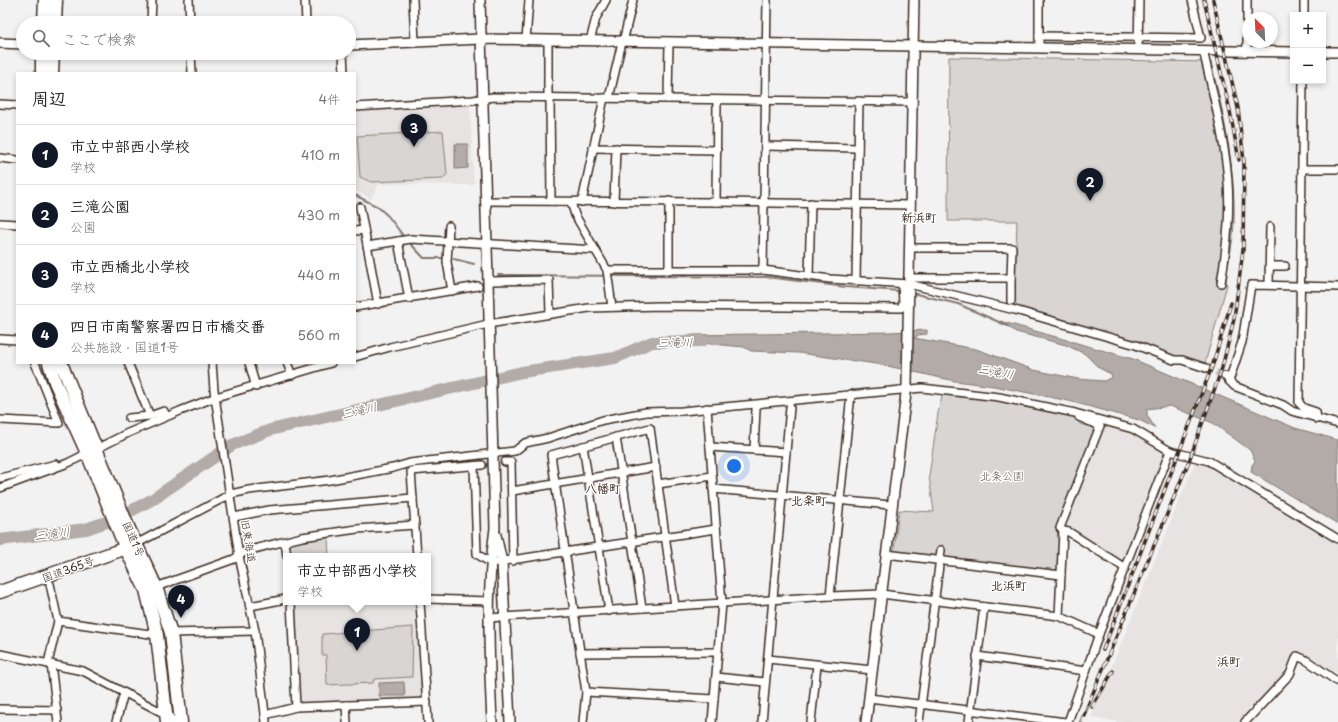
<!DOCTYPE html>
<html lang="ja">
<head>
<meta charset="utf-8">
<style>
  :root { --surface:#fff; --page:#f6f6f6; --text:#202124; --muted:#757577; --line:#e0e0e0; --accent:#111827 }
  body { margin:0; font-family:"Playpen Sans","Klee One",sans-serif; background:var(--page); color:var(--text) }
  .controls { position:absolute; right:12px; top:12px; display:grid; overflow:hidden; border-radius:0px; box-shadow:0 2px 6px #0003 }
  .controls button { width:36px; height:36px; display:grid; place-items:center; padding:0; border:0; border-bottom:1px solid var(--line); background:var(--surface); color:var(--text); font:20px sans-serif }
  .compass { position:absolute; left:1242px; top:12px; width:36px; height:36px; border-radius:50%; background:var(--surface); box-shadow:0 2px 6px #0003; rotate:336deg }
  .you { position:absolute; left:734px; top:466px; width:14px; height:14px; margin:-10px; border:3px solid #fff; border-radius:50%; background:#1a73e8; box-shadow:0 0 0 6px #1a73e833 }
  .badge { display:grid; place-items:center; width:26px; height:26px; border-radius:50%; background:var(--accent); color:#fff; font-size:13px; font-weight:700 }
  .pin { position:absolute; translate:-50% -33px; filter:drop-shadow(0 1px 2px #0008) }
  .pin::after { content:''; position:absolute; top:21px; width:14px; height:12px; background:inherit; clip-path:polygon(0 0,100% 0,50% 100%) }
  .popup { position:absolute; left:283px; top:553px; width:148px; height:52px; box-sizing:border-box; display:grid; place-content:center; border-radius:0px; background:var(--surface); filter:drop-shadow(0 1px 3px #0005); font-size:13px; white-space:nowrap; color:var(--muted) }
  .popup b { font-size:15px; color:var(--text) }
  .popup::after { content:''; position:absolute; left:50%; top:100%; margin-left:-8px; border:8px solid transparent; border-top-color:var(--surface) }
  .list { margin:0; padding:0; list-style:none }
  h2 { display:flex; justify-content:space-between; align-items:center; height:52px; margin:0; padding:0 16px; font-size:17px }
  h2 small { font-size:13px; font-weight:400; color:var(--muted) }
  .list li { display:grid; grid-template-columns:26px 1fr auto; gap:12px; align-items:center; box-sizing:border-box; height:60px; padding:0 16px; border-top:1px solid var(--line) }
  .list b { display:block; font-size:15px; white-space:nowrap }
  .list p { margin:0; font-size:13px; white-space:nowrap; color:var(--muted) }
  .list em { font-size:13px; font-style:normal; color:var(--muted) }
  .icon { flex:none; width:22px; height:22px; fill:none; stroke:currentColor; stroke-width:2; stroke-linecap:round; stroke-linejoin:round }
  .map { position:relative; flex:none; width:1338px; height:722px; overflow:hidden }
  .search { position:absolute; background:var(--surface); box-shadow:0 2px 6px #0003; left:16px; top:16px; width:340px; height:44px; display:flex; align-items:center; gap:10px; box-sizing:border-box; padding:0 14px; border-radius:22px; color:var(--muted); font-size:15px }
  .panel { position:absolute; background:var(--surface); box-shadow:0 2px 6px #0003; left:16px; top:72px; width:340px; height:292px; border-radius:0px }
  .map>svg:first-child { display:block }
</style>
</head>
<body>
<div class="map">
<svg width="1338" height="722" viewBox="0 0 1338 722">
  <rect width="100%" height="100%" fill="#f3f2f2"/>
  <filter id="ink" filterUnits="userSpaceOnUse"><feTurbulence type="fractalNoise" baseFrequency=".025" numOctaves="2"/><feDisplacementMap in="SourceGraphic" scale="8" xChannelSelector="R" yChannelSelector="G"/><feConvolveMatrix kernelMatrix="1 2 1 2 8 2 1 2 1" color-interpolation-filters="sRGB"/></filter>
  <g filter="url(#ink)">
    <!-- built -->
    <g fill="#e6e3e2">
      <path d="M470 104 474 185 379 184 371 199 355 190V110Z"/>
      <path d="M1102 428H1115L1135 433 1166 451 1124 561 1122 563 1064 526Z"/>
      <path d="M1196 460 1208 462 1338 541V673L1322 667 1302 654 1293 652 1287 668 1266 695 1240 722H1118L1091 717Z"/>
      <path d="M295 602H414L416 604 422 698 420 700 300 705 298 702 293 604Z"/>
    </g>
    <!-- green -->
    <g fill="#d8d5d2" stroke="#8a8078">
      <path d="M949 57 1211 62C1224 115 1236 169 1234 225 1233 244 1228 263 1226 282L1227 285 1205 363 1173 357 1014 307 1017 221H948Z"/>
      <path d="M443 131 447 174 443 179 371 182 360 177 357 136Z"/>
      <path d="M943 393 996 400 1073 416 1080 424 1096 428 1057 534 1060 540 1059 572 894 551 899 510 934 512 929 476 938 413Z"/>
      <path d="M328 537 329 556H289L290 544Z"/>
      <path d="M413 627 412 677 374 679 373 683 327 685 326 655H322V634Z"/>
    </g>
    <!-- water -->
    <g fill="#b2aba7" stroke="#827770">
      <path d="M455 144H468V168L455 169Z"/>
      <path d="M1000 321 1133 359 1295 428 1338 440V524L1251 472 1252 465 1255 461 1250 450 1213 423 1170 406 1147 409V415L1155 428 1139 420 1069 401 994 386 955 381 883 365 799 353 751 351 744 347 658 339 691 335 890 332 927 330V334L919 335 914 338 976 349 1034 370 1078 379 1104 381 1112 377 1111 374 1099 368 1085 354 1066 345 1016 332Z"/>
      <path d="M404 682 405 696H379V683Z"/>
    </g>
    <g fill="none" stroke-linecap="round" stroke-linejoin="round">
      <!-- stream -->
      <g stroke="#827770" stroke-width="2">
        <path d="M355 195 378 207 388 216 405 238"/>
        <path d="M408 241 424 258H450L474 264"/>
        <path d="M498 275 767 277 846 287 900 291"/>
        <path d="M912 293 958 304 1008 326"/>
      </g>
      <!-- river -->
      <path stroke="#b2aba7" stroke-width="12" d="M0 540 86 529 118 518 153 499 232 445 270 430 522 372 615 358 652 342 702 341"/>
      <!-- street-tunnel -->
      <g stroke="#cecac8" stroke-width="7" stroke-dasharray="7 3.5" stroke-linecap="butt">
        <path d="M1206 368 1225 376"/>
        <path d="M482 465 505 462"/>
      </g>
      <defs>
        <g id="street">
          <path d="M189 0 190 23"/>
          <path d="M305 0 306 23"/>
          <path d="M413 0 415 42"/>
          <path d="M1304 15V0"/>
          <path d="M151 23 152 0"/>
          <path d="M1039 36 1201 38 1192 0"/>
          <path d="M526 40 529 0"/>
          <path d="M548 40V98"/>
          <path d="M590 41 596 18 606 0"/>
          <path d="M623 42 633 0"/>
          <path d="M1039 48V0"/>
          <path d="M1138 50 1139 0"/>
          <path d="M1203 50C1211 85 1220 120 1225 155 1232 198 1228 240 1221 283"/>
          <path d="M1247 51V0"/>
          <path d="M191 53 192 73"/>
          <path d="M343 53 344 73"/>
          <path d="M1303 81 1299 403 1304 408 1316 412 1317 419"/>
          <path d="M550 98 551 201"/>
          <path d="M609 98 622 42"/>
          <path d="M668 99 669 42"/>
          <path d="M0 104 17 105"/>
          <path d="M355 107 473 100 493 97 913 102"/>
          <path d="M765 146 858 148"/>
          <path d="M593 148 717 150"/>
          <path d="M0 158 17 160"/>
          <path d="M1302 169H1338"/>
          <path d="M485 201 716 202 911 205"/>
          <path d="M571 202 575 215 607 270H763L830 279 909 284 1015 310 1136 345 1174 360H1182L1206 368"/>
          <path d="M582 202 604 98"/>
          <path d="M614 202 616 148"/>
          <path d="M716 202 717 100"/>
          <path d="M360 207 378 304"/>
          <path d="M0 223 17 224"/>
          <path d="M449 226 447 262 452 291"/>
          <path d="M355 231 364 230"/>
          <path d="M398 241 409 299"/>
          <path d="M367 246 411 239 595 250"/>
          <path d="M1270 266H1285"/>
          <path d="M607 270 612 307"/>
          <path d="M763 270 767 0"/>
          <path d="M669 271V201"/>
          <path d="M809 275 811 203"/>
          <path d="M909 278H1011L1012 248H910"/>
          <path d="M492 281 549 280 550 313"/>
          <path d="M856 281 859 101"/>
          <path d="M1269 285 1270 227"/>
          <path d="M1011 301V278"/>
          <path d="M355 307 478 286"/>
          <path d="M0 339 17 340"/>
          <path d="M355 357 390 347 488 324 589 308 660 306 901 308 903 303 902 285"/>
          <path d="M128 363 150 416 164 411 166 416"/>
          <path d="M212 363 214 390 239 556 255 631 266 722"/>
          <path d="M249 363 256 387"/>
          <path d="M287 363 292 375"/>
          <path d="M1225 376 1234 386 1283 405 1292 411 1338 424"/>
          <path d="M1229 381 1242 342 1251 285 1338 287"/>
          <path d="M707 408 722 603 712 722"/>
          <path d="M129 418 150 416"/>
          <path d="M0 420 59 423 35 363"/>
          <path d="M616 437 642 608"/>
          <path d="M583 446 609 611"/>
          <path d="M710 447 786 452"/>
          <path d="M754 450 756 409"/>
          <path d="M505 462H511L513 561"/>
          <path d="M474 466 477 554 491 563 716 529"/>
          <path d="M0 478 56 464"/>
          <path d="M658 484 712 476"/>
          <path d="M0 488 68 463 128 433 180 411 216 397 331 363"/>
          <path d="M713 489 891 505"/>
          <path d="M512 491 656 467"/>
          <path d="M234 517 269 510 413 498"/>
          <path d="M1063 531 1060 528 1100 426 1079 417"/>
          <path d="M285 542 287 556"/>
          <path d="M136 544 231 494 249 490 330 480 393 468 410 463 515 451 525 443 548 438 603 420 646 412 682 411 922 388 999 397 1075 413 1133 429 1170 451 1209 461 1338 539"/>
          <path d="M886 554 1061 575"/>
          <path d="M417 556 411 471 482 465"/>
          <path d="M156 587 234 559 246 551 302 537 357 529 415 525"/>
          <path d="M830 596 851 394"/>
          <path d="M428 599 489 601"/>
          <path d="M291 602 296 707"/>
          <path d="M420 602 428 722"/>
          <path d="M250 606 286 599"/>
          <path d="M1059 616 1063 531 1069 532 1125 568"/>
          <path d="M488 618 830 596 881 594 1059 616 1099 634"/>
          <path d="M58 621 157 635"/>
          <path d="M171 633 255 631"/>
          <path d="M580 653 718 652"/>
          <path d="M0 654 83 671 167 715 175 722"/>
          <path d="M977 656 1086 671"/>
          <path d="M768 659 872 670"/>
          <path d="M48 663 58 621 50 584"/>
          <path d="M51 664 58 722"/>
          <path d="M716 677 765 682"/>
          <path d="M586 692 714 699"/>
          <path d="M869 698 1066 722"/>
          <path d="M346 705 347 722"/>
          <path d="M0 709 57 710"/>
          <path d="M265 715 296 707 427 702"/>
          <path d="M116 722 124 693"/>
          <path d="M583 722 586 692 551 455 650 428 675 606"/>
          <path d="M762 722 790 407"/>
          <path d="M811 722 817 665"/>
          <path d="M919 722 941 550"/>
          <path d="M969 722 984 607"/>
          <path d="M1068 722 1099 634 1170 451"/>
          <path d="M1245 722 1290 674 1297 656 1306 660 1338 682"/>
        </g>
        <g id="secondary">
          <path d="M480 0 495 528C486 593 489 657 492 722"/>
          <path d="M0 43 23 44"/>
          <path d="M349 45 481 39 1293 52"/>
          <path d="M1323 52H1338"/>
          <path d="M496 535 502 562 510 722"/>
          <path d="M866 722 907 385 914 0"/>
        </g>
        <g id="highway">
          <path d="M44 23 45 0"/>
          <path d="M55 23 56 0"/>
          <path d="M42 73V53"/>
          <path d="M52 73 53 53"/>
          <path d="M49 363 55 382 87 453 126 549 146 590 157 635 167 722"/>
          <path d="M61 363 129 529 156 587 171 633 181 722"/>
          <path d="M0 592 132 546"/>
        </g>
      </defs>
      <!-- street casing -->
      <use href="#street" stroke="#3b2a1e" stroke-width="10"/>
      <!-- secondary casing -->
      <use href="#secondary" stroke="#3b2a1e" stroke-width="12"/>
      <!-- highway casing -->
      <use href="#highway" stroke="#3b2a1e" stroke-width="15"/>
      <!-- street -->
      <use href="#street" stroke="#fff" stroke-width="7"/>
      <!-- secondary -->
      <use href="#secondary" stroke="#fff" stroke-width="9"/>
      <!-- highway -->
      <use href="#highway" stroke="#fff" stroke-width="12"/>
      <defs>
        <g id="rail">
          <path d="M1204 0 1230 111 1239 160"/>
          <path d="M1103 650 1213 364 1231 303"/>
          <path d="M1092 707 1113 671"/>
          <path d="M1081 722 1189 461 1222 368 1234 319 1243 250 1244 162 1238 108 1213 0"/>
        </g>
      </defs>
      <!-- rail casing -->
      <use href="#rail" stroke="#3b2a1e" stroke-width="3.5"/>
      <!-- rail -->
      <use href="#rail" stroke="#fff" stroke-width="2" stroke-dasharray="6" stroke-linecap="butt"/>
    </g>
  </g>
  <g text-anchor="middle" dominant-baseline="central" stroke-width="3" stroke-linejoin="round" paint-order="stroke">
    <!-- park labels -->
    <g font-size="11" fill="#62554b" stroke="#fff">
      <text x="1002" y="475">北条公園</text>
    </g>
    <!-- street labels -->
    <g font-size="11" fill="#3b2a1e" stroke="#fff">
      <text transform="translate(134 539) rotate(66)">国道1号</text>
      <text transform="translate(249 541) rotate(81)">旧東海道</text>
      <text transform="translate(68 569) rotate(-20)">国道365号</text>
    </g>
    <!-- neighbourhood labels -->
    <g font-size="12" font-weight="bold" fill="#3b2a1e" stroke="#fff">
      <text x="919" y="217">新浜町</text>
      <text x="603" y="488">八幡町</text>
      <text x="809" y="500">北条町</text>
      <text x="1009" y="585">北浜町</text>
      <text x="1229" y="661">浜町</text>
    </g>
    <!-- water labels -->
    <g font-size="12" font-style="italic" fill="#65574e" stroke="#fff">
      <text transform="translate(675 342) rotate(-1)">三滝川</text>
      <text transform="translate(996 371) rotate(10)">三滝川</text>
      <text transform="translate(359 410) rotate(-13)">三滝川</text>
      <text transform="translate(52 533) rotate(-7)">三滝川</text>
    </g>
  </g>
</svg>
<div class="controls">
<button>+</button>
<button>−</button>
</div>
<svg class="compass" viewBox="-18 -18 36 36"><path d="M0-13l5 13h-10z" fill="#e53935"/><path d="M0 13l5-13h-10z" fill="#757577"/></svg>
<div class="you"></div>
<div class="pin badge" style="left:357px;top:651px">1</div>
<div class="popup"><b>市立中部西小学校</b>学校</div>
<div class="pin badge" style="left:1090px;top:201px">2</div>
<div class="pin badge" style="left:414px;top:147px">3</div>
<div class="pin badge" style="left:181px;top:618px">4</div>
<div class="search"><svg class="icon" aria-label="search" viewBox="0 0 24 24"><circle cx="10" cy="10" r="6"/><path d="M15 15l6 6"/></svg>ここで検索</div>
<section class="panel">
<h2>周辺<small>4件</small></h2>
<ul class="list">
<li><span class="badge">1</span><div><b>市立中部西小学校</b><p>学校</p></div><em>410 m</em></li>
<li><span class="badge">2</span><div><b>三滝公園</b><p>公園</p></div><em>430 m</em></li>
<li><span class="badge">3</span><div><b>市立西橋北小学校</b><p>学校</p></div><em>440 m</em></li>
<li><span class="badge">4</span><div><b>四日市南警察署四日市橋交番</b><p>公共施設 · 国道1号</p></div><em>560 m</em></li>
</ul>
</section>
</div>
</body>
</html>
